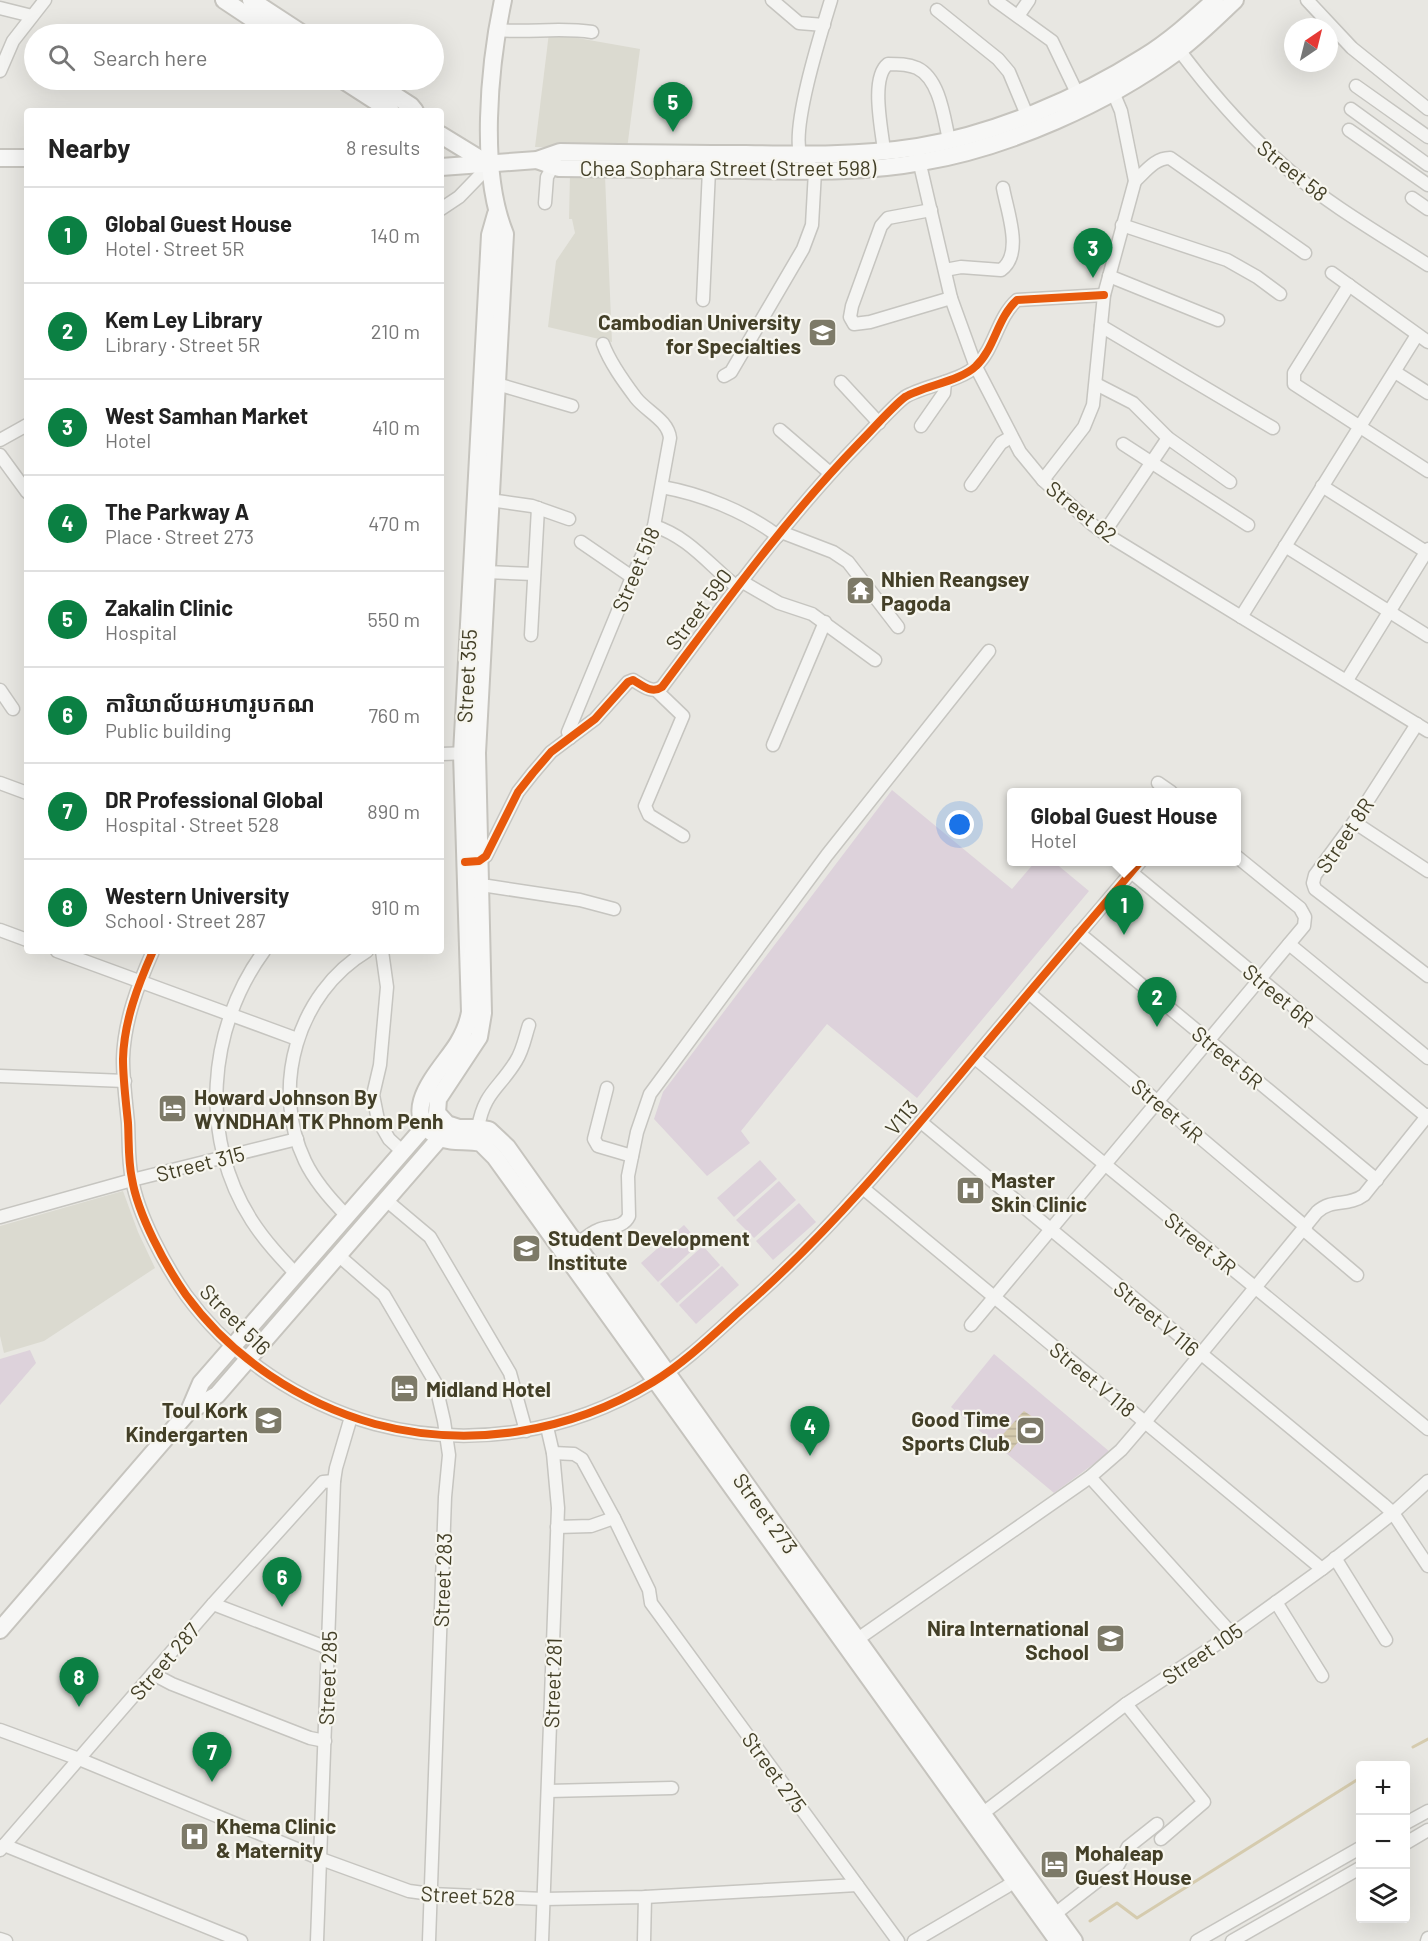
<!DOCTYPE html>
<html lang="en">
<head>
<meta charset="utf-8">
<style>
  :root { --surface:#fff; --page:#f6f6f6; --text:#222; --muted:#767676; --line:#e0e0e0; --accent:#0b8043 }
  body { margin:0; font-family:Barlow,"Noto Sans Khmer",sans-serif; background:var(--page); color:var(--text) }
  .controls { position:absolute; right:18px; bottom:18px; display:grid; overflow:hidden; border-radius:6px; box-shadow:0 6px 24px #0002 }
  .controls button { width:54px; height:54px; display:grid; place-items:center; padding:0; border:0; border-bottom:2px solid var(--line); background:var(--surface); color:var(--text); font:30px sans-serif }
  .compass { position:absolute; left:1284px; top:18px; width:54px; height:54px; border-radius:50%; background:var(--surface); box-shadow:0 6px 24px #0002; rotate:35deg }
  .you { position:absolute; left:960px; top:825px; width:21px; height:21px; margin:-15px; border:4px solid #fff; border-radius:50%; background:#1a73e8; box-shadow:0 0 0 9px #1a73e833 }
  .badge { display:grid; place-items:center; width:39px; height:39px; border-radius:50%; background:var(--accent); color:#fff; font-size:20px; font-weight:700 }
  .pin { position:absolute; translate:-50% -50px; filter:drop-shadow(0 2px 3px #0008) }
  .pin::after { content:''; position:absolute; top:32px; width:21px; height:18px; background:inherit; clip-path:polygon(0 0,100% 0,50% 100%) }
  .popup { position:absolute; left:1007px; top:788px; width:234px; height:78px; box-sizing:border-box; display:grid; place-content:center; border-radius:6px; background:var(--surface); filter:drop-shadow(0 2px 4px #0005); font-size:20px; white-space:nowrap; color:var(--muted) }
  .popup b { font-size:22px; color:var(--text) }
  .popup::after { content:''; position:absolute; left:50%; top:100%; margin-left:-12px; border:12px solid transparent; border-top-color:var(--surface) }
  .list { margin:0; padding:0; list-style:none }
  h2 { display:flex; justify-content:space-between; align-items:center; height:78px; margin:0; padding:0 24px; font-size:26px }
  h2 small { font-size:20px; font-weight:400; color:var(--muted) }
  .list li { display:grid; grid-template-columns:39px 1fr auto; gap:18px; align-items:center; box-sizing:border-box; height:96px; padding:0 24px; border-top:2px solid var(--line) }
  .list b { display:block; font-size:22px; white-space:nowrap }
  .list p { margin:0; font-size:20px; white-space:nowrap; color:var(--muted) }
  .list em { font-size:20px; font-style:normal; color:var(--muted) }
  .icon { flex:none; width:33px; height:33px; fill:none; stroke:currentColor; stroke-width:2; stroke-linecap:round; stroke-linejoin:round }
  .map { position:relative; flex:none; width:1428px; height:1941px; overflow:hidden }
  .search { position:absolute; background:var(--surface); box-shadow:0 6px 24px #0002; left:24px; top:24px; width:420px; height:66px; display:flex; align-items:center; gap:15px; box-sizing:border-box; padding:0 21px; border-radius:33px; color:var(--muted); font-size:22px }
  .panel { position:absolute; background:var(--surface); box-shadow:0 6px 24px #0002; left:24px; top:108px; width:420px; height:846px; border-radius:6px }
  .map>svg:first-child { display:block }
</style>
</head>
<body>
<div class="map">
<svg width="1428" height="1941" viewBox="0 0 1428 1941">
  <defs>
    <pattern id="water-rules" width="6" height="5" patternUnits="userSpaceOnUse" patternTransform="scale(1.5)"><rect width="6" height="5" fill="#d5cbae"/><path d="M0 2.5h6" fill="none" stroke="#b8af96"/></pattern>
  </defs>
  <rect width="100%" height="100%" fill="#e8e7e2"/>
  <!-- built -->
  <g fill="#dbdad0">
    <path d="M549 33 640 49 627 149 535 147Z"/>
    <path d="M570 174 605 176 612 342 548 327 556 261 575 233 572 219H569Z"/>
    <path d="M123 1191 138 1232 155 1268 44 1341 4 1353 0 1336V1226Z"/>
  </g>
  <!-- grass -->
  <g fill="#ddd2db">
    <path d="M892 790 1012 889 1035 862H1054L1089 891 917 1098 827 1024 741 1131 750 1143 707 1176 654 1119 663 1092Z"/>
    <path d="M760 1160 777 1179 734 1217 717 1198Z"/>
    <path d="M779 1181 796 1200 754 1238 736 1220Z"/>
    <path d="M799 1203 816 1222 773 1260 756 1241Z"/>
    <path d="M684 1225 700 1243 658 1282 641 1263Z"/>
    <path d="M703 1246 720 1265 677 1303 660 1284Z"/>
    <path d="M722 1266 739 1285 696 1324 679 1305Z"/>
    <path d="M30 1350 36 1363 0 1405V1359Z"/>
    <path d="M994 1354 1110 1452 1054 1493 951 1407Z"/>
  </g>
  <!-- water -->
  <g fill="url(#water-rules)">
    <path d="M1024 1411 1037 1420 1030 1427 1018 1417Z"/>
    <path d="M1016 1420 1028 1430 1009 1453 996 1442Z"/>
  </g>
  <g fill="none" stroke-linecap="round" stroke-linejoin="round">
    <!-- stream -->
    <g stroke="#d5cbae" stroke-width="3">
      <path d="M1413 1747 1428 1739"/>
      <path d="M1090 1921 1117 1903 1137 1918 1360 1778"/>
    </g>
    <defs>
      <g id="minor">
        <path d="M772 0 799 23 824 25"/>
        <path d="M995 0 1052 41 1077 93"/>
        <path d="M1307 0 1352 48 1428 109"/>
        <path d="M0 8 32 16"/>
        <path d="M937 10 998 59 1009 72 1027 115"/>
        <path d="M1018 16 1029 0"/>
        <path d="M497 30C529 33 560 27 592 32"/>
        <path d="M1179 50C1212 94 1249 136 1291 172 1333 207 1382 235 1428 265"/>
        <path d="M0 71 13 41 45 0"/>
        <path d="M1356 86 1428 137"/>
        <path d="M1351 109 1428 165"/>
        <path d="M1349 130 1428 185"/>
        <path d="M884 151C882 130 870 78 888 64 898 64 908 64 917 68 940 79 944 118 949 140"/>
        <path d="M918 156 951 298 976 367 1020 452 1043 480 1093 525 1104 533 1428 731"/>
        <path d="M1135 181C1146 171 1155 158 1170 158L1305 253"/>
        <path d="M1412 198 1428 209"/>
        <path d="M545 203 547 177 553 166"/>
        <path d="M441 209 459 197 490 165"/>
        <path d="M931 210 888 218 881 226 852 306 850 317 854 324 870 322 951 298"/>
        <path d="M1122 225 1227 260 1257 277 1280 294"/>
        <path d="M945 270 961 267 1001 270C1024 254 1007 211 1003 188"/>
        <path d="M1332 273 1428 342"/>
        <path d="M1109 276 1218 320"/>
        <path d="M1349 285 1294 373V384L1428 471"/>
        <path d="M703 300 709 170"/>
        <path d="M1101 326 1273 428"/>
        <path d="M1395 372 1428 393"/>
        <path d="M724 376 731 372 803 249 812 225 815 171C811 166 802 159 800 153 792 124 821 33 831 0"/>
        <path d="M841 382 879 423"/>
        <path d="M497 384 572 406"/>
        <path d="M1096 384 1133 403 1168 438 1230 482"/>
        <path d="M921 426 944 393 945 382"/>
        <path d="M780 430 830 473"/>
        <path d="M0 440 27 425"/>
        <path d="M1123 444 1248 525"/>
        <path d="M0 455 27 492"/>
        <path d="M1043 480 1084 427 1093 405 1104 295 1135 181 1121 111 1113 92"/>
        <path d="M971 485 1001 443 1011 437"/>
        <path d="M1322 486 1428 553"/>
        <path d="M662 487C702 494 746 512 778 536"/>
        <path d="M490 500 532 506 569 519"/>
        <path d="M654 526C689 537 709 565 737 587"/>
        <path d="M781 532 833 552 848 562 898 627"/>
        <path d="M1104 533 1168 438"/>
        <path d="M581 542 632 577"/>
        <path d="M1285 546 1428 636"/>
        <path d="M486 572 534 574"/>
        <path d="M741 581 779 603 812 614 875 660"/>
        <path d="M1241 617 1417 335"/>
        <path d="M531 635 538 508"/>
        <path d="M1347 680 1428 549"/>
        <path d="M0 690 13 709"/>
        <path d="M657 691 683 716 645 806 649 815 683 836"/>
        <path d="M1417 724 1354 822 1315 875 1313 883 1315 889 1428 976"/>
        <path d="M570 738 568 732 632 577 649 541 654 526 670 438C668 420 646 411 636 398 624 382 610 363 603 344"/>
        <path d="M773 745 825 622"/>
        <path d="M441 754 470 753"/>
        <path d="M0 783 27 793"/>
        <path d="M1158 783 1171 792"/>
        <path d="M1354 822 1428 871"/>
        <path d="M478 861 486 856 518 792 533 773 551 752 595 719 628 682 633 680C643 686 652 694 662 687 725 603 787 517 860 442 872 430 893 406 905 397 923 386 961 381 976 366 995 348 997 318 1017 300L1104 295"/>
        <path d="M1131 872 1427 1117"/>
        <path d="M474 886H488L580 900 614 909"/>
        <path d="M0 930 27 940"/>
        <path d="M1079 933 1377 1180"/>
        <path d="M1289 944 1428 1058"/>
        <path d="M57 951 297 1039"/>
        <path d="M153 951C138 985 124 1021 123 1059 123 1080 126 1102 128 1123 129 1141 128 1161 132 1179 138 1215 165 1265 186 1295 232 1358 300 1403 375 1424 469 1449 569 1433 653 1382 689 1360 720 1328 752 1300 834 1227 903 1143 974 1058 1029 992 1085 927 1140 862"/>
        <path d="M264 951C207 1029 199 1139 252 1221 265 1241 280 1257 296 1274"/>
        <path d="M382 951 387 987 380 1065 373 1095 378 1120 389 1139 403 1152"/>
        <path d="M1029 993 1306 1227"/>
        <path d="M975 1058 1428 1429"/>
        <path d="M0 1076 125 1081"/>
        <path d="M607 1088 594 1139 598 1146 632 1156"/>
        <path d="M921 1122 1383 1504 1393 1513 1428 1566"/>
        <path d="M478 1128C484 1092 499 1089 516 1061 523 1050 525 1037 529 1025"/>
        <path d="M864 1189 1322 1569"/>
        <path d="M386 1200 430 1237 510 1373 526 1431"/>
        <path d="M347 1216C330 1199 315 1182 305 1161 270 1088 297 993 367 951"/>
        <path d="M0 1217 132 1180 297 1139"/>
        <path d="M1304 1230 1357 1275"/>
        <path d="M577 1244C583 1240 590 1233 598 1230 609 1225 623 1229 629 1216L628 1176 637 1132 650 1094 827 855 989 651"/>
        <path d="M338 1255 384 1295 435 1382 444 1421 449 1455 445 1497 429 1941"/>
        <path d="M971 1325 1304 926 1305 917 1300 908 1236 856"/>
        <path d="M553 1453 574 1454 582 1459 614 1518"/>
        <path d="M1090 1477 1232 1634"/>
        <path d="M557 1527 591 1526 614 1518 649 1590 651 1603 898 1941"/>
        <path d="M1335 1558 1386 1640"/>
        <path d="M1276 1602 1322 1676"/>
        <path d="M213 1604 328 1648"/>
        <path d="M852 1643 1090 1477 1121 1450 1145 1422 1317 1212C1332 1198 1348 1207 1364 1195L1428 1115"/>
        <path d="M153 1674 172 1684 310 1738 325 1741"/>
        <path d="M1126 1704 1204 1802 1161 1839"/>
        <path d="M0 1730 79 1759 321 1859 409 1891 431 1894 544 1899 645 1897 857 1885"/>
        <path d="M548 1791 672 1788"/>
        <path d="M978 1817 1126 1704 1232 1634 1322 1569 1393 1513 1428 1481"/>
        <path d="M1406 1823 1428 1811"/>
        <path d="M1406 1843 1428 1830"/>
        <path d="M4 1845 241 1941"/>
        <path d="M0 1850 213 1604 323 1482 334 1481"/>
        <path d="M1055 1914 1118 1865 1128 1847 1157 1824"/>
        <path d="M0 1939 6 1941"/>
        <path d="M317 1941 334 1481 336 1468 351 1417"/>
        <path d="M542 1941 558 1508 553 1453 547 1427"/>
        <path d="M644 1941 645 1897"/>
        <path d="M914 1941 1006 1887 1020 1877"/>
        <path d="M1197 1941 1360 1848"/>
        <path d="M1232 1941 1360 1868"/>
        <path d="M1427 1941 1428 1938"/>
      </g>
      <g id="major">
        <path d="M224 0 275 34"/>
        <path d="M251 0 303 34"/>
        <path d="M503 0C489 66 479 171 505 234L477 753 483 1013 479 1037 438 1099 437 1113 447 1124 459 1128H478L489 1130 507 1147 772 1521 1074 1941"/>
        <path d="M343 80 391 111"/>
        <path d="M371 80 411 106 415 111"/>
        <path d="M441 135 490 165"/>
        <path d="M0 158H27"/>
        <path d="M537 160 559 168C621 169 683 169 745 170 804 171 864 173 922 162 1009 147 1106 104 1178 51 1198 36 1217 17 1235 0"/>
        <path d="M441 167 537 160 560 152C622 153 684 154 746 154 803 155 861 156 918 147 995 134 1078 99 1144 57 1170 41 1193 20 1215 0"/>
        <path d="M496 214 490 235 462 754 470 1012C468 1024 464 1033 458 1043 443 1068 394 1113 439 1137 453 1144 467 1139 481 1143L495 1157 1058 1941"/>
        <path d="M189 1411 217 1395 440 1138 445 1129"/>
        <path d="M0 1630 189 1411 201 1383 426 1125 433 1120"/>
      </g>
    </defs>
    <!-- minor casing -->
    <use href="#minor" stroke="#c6c5c0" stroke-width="15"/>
    <!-- major casing -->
    <use href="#major" stroke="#c6c4be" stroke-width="20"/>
    <!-- minor -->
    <use href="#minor" stroke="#f4f4f2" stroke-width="12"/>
    <!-- major -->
    <use href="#major" stroke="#f7f7f6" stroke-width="16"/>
    <defs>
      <g id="cycleway">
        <path d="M465 862 479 861 486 856 518 792 533 773 551 752 595 719 628 682 633 680C643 686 652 694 662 687 725 603 787 517 860 442 872 430 893 406 905 397 923 386 961 381 976 366 995 348 997 318 1017 300L1104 295"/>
        <path d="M153 951C138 985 124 1021 123 1059 123 1080 126 1102 128 1123 129 1141 128 1161 132 1179 138 1215 165 1265 186 1295 232 1358 300 1403 375 1424 469 1449 569 1433 653 1382 689 1360 720 1328 752 1300 834 1227 903 1143 974 1058 1029 992 1085 927 1140 862"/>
      </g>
    </defs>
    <!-- cycleway casing -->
    <use href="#cycleway" stroke="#f7f6ef" stroke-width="11"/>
    <!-- cycleway -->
    <use href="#cycleway" stroke="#e8590c" stroke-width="8"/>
  </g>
  <!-- icons -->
  <defs>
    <symbol id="university-square" viewBox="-11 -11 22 22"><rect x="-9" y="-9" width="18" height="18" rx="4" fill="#7d7a68" stroke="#f7f6ef"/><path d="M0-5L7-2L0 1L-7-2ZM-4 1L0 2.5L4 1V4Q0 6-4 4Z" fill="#fff"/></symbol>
    <symbol id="temple-square" viewBox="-11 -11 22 22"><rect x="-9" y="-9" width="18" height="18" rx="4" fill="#7d7a68" stroke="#f7f6ef"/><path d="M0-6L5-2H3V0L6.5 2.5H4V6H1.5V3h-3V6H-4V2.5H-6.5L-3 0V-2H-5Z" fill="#fff"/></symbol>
    <symbol id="hotel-square" viewBox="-11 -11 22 22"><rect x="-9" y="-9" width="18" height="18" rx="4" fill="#7d7a68" stroke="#f7f6ef"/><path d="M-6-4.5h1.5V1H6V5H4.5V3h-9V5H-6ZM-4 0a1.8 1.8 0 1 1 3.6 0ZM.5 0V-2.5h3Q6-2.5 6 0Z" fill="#fff"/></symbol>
    <symbol id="hospital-square" viewBox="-11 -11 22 22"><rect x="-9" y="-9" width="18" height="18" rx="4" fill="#7d7a68" stroke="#f7f6ef"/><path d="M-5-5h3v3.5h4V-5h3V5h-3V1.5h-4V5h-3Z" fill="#fff"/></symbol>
    <symbol id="school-square" viewBox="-11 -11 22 22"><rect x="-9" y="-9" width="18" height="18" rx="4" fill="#7d7a68" stroke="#f7f6ef"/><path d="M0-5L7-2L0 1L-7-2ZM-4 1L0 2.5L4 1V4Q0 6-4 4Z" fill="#fff"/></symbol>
    <symbol id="stadium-square" viewBox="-11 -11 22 22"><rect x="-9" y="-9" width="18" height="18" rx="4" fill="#7d7a68" stroke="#f7f6ef"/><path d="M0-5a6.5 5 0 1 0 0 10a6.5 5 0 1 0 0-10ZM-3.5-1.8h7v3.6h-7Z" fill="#fff"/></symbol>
  </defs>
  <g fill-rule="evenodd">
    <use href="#university-square" x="806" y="316" width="33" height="33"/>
    <use href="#temple-square" x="844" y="574" width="33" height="33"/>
    <use href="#hotel-square" x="156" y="1092" width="33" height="33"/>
    <use href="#hospital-square" x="954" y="1174" width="33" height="33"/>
    <use href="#university-square" x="510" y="1232" width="33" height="33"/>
    <use href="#hotel-square" x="388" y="1372" width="33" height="33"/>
    <use href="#school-square" x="252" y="1404" width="33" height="33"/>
    <use href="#stadium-square" x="1014" y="1414" width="33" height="33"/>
    <use href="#school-square" x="1094" y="1622" width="33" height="33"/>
    <use href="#hospital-square" x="178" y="1820" width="33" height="33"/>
    <use href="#hotel-square" x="1038" y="1848" width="33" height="33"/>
  </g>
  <g text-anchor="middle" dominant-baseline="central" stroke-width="4.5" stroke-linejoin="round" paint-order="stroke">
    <!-- street labels -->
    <g font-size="21" fill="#433f27" stroke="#f7f6ef">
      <text x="728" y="167">Chea Sophara Street (Street 598)</text>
      <text transform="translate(1293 170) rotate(39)">Street 58</text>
      <text transform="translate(1082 511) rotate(39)">Street 62</text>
      <text transform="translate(635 569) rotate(-67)">Street 518</text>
      <text transform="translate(698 609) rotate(-53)">Street 590</text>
      <text transform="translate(466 676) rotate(-87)">Street 355</text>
      <text transform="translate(1344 835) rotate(-56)">Street 8R</text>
      <text transform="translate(1279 995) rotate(40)">Street 6R</text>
      <text transform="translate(1228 1057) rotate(40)">Street 5R</text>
      <text transform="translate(1168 1110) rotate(40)">Street 4R</text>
      <text transform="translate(901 1117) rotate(-50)">V113</text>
      <text transform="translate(200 1163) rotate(-14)">Street 315</text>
      <text transform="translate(1201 1243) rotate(39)">Street 3R</text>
      <text transform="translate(1157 1318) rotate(40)">Street V 116</text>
      <text transform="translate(236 1319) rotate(45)">Street 516</text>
      <text transform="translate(1093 1379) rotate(40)">Street V 118</text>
      <text transform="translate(766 1513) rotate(54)">Street 273</text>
      <text transform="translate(442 1580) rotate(-88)">Street 283</text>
      <text transform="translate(1202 1653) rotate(-34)">Street 105</text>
      <text transform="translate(164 1661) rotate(-49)">Street 287</text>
      <text transform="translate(327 1678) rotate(-88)">Street 285</text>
      <text transform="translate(552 1683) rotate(-88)">Street 281</text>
      <text transform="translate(775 1772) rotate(54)">Street 275</text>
      <text transform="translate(468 1895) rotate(3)">Street 528</text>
    </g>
    <!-- poi labels -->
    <g font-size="21" font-weight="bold" fill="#433f27" stroke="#f7f6ef" text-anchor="start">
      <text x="801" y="321" text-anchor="end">Cambodian University<tspan x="801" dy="24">for Specialties</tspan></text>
      <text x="881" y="578">Nhien Reangsey<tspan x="881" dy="24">Pagoda</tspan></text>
      <text x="194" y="1096">Howard Johnson By<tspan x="194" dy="24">WYNDHAM TK Phnom Penh</tspan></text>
      <text x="991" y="1179">Master<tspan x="991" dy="24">Skin Clinic</tspan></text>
      <text x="548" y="1237">Student Development<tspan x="548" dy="24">Institute</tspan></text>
      <text x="426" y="1388">Midland Hotel</text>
      <text x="248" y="1409" text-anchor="end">Toul Kork<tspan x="248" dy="24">Kindergarten</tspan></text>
      <text x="1010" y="1418" text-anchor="end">Good Time<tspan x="1010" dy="24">Sports Club</tspan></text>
      <text x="1089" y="1627" text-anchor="end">Nira International<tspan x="1089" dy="24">School</tspan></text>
      <text x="216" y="1825">Khema Clinic<tspan x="216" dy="24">&amp; Maternity</tspan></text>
      <text x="1075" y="1852">Mohaleap<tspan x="1075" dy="24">Guest House</tspan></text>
    </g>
  </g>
</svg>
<div class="controls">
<button>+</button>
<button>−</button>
<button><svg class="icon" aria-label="layers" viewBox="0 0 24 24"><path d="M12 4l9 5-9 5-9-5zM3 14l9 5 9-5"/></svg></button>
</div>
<svg class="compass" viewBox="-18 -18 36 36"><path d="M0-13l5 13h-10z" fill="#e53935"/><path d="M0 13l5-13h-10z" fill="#767676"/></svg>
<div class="you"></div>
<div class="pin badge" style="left:1124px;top:935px">1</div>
<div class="popup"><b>Global Guest House</b>Hotel</div>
<div class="pin badge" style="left:1157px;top:1027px">2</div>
<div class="pin badge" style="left:1093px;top:278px">3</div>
<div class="pin badge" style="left:810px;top:1456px">4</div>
<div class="pin badge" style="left:673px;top:132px">5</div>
<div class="pin badge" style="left:282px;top:1607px">6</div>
<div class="pin badge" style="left:212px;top:1782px">7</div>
<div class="pin badge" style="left:79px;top:1707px">8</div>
<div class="search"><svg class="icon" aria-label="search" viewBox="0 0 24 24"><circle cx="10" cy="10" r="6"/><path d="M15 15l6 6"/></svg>Search here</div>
<section class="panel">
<h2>Nearby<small>8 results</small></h2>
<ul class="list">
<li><span class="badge">1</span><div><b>Global Guest House</b><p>Hotel · Street 5R</p></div><em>140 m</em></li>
<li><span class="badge">2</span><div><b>Kem Ley Library</b><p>Library · Street 5R</p></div><em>210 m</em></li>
<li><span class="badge">3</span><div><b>West Samhan Market</b><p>Hotel</p></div><em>410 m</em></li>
<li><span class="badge">4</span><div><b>The Parkway A</b><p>Place · Street 273</p></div><em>470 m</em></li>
<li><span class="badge">5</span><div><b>Zakalin Clinic</b><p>Hospital</p></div><em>550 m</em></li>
<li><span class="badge">6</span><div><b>ការិយាល័យអហារូបកណ</b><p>Public building</p></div><em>760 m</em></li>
<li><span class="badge">7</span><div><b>DR Professional Global</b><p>Hospital · Street 528</p></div><em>890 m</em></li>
<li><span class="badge">8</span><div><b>Western University</b><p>School · Street 287</p></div><em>910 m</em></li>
</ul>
</section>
</div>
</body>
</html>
